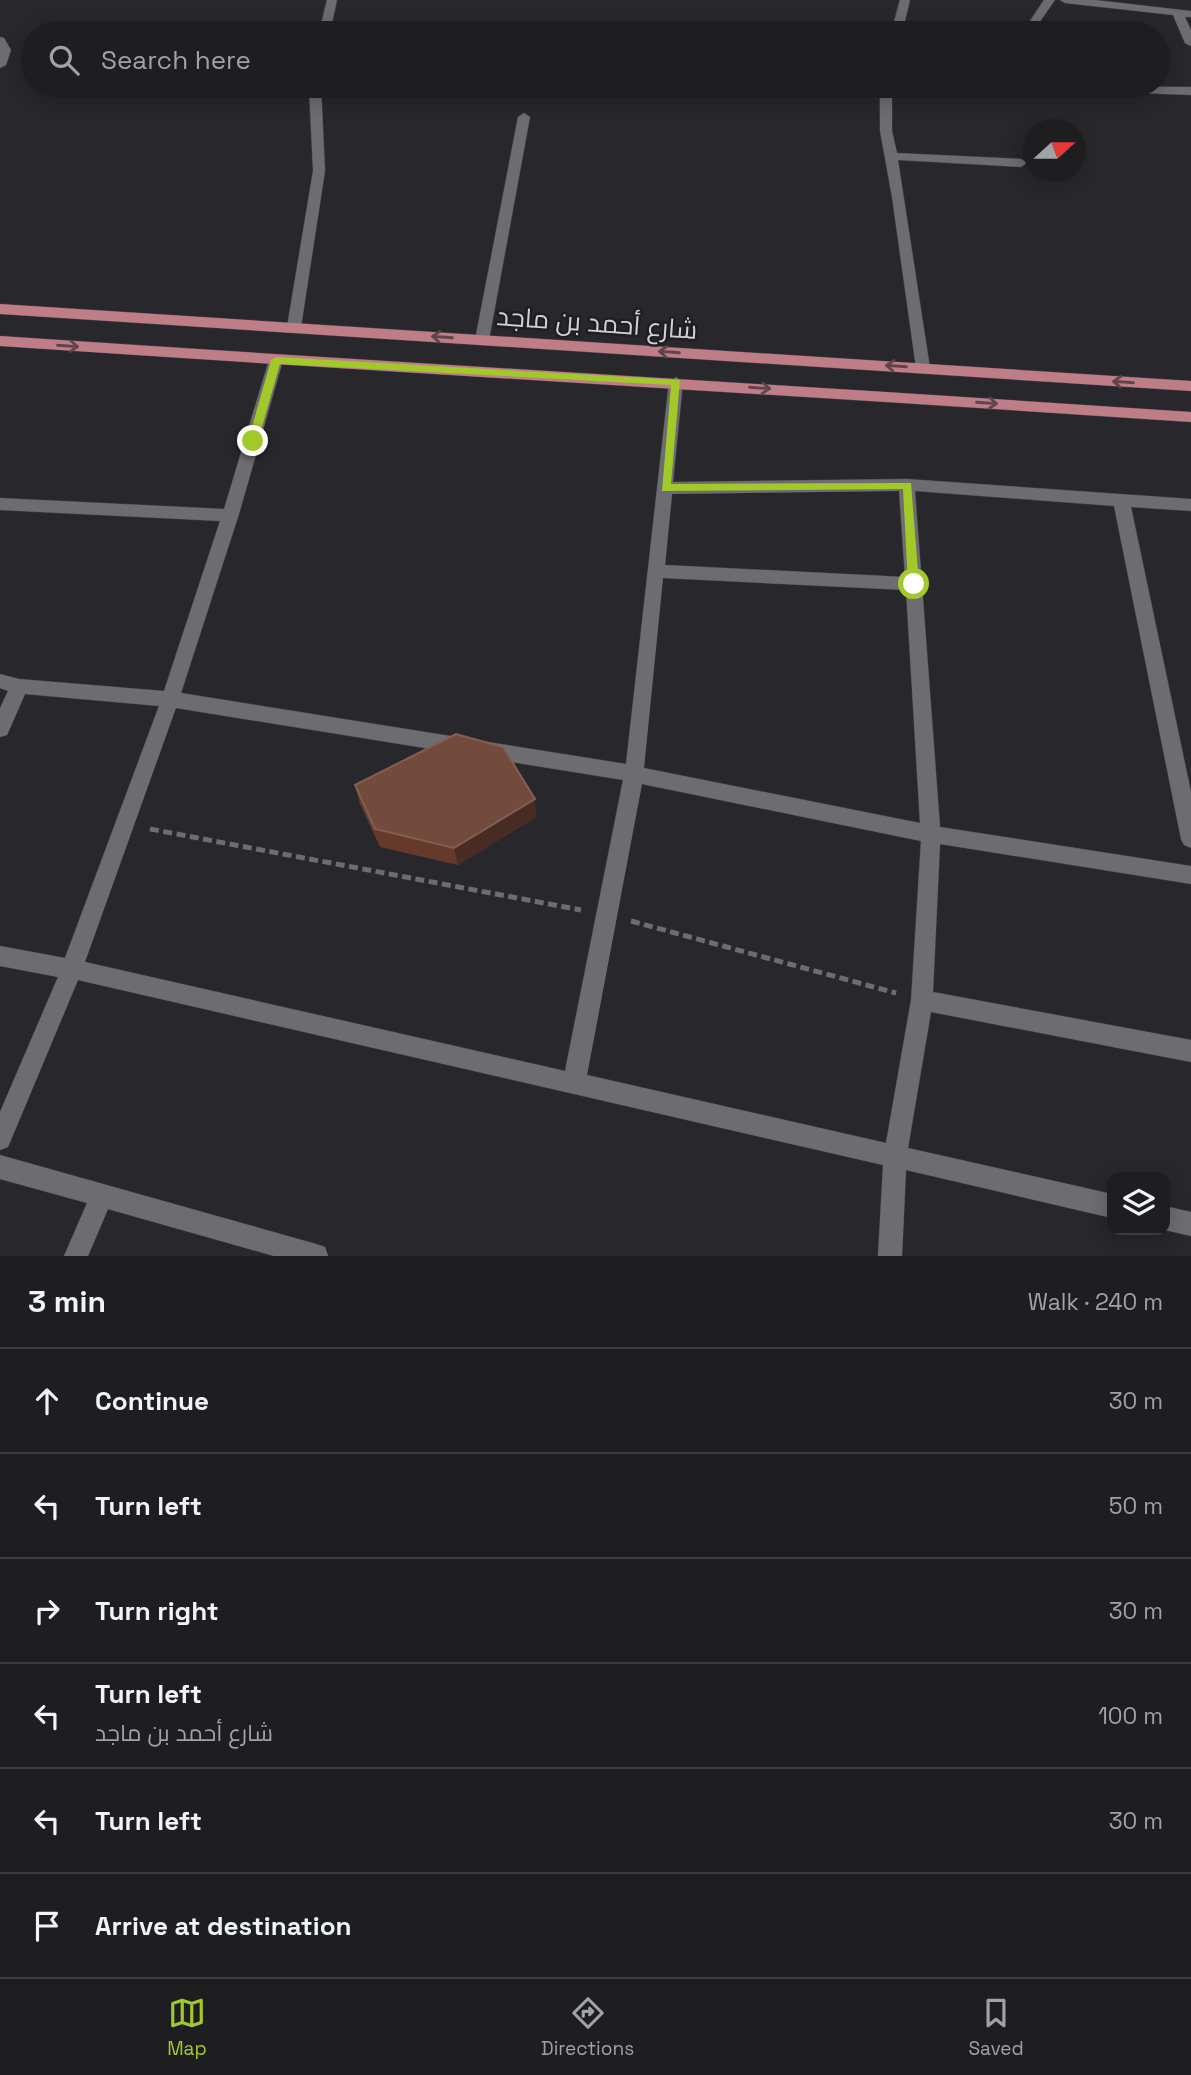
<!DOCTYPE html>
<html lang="en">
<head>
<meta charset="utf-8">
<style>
  :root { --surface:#1e1e21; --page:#26272a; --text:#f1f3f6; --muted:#a1a2a5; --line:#3c3c3f; --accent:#a1c92a }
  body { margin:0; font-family:"Space Grotesk",Cairo,sans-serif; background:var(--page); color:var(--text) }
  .controls { position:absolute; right:21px; bottom:21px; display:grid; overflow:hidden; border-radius:14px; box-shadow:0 4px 18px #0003 }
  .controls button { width:63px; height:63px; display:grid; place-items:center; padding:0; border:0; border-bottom:2px solid var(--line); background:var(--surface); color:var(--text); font:35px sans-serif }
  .compass { position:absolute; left:1023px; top:119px; width:63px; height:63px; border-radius:50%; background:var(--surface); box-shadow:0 4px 18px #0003; rotate:69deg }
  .stop { position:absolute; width:21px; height:21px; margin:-16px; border:5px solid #a1c92a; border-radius:50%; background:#fff }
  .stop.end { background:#a1c92a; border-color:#fff; box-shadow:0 2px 7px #0008 }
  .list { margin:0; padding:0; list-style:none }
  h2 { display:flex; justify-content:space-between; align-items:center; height:91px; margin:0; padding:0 28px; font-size:30px }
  h2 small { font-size:23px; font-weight:400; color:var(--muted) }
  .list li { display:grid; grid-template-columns:46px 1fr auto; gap:21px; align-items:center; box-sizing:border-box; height:105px; padding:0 28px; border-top:2px solid var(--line) }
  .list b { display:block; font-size:26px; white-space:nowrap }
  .list p { margin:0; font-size:23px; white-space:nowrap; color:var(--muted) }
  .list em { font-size:23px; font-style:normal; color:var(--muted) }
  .icon { flex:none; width:38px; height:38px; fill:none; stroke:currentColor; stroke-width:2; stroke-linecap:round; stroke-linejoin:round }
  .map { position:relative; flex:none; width:1191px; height:1256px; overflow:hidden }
  .search { position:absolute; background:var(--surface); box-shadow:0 4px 18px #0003; left:21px; right:21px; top:21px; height:77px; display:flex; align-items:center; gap:18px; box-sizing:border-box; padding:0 24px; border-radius:38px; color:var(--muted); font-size:26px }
  .sheet { height:721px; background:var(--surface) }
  nav { display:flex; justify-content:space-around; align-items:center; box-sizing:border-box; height:98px; border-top:2px solid var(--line); background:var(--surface); font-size:19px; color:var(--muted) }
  nav a { display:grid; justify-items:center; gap:4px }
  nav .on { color:var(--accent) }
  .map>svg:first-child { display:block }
</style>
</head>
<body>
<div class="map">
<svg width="1191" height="1256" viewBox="0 0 1191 1256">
  <rect width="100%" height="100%" fill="#28282c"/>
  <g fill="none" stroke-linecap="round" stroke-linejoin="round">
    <defs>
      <g id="minor">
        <path d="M327 0H337L330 33H319Z"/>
        <path d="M900 0H910L902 33H891Z"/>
        <path d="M1044 0H1055L1032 33H1022Z"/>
        <path d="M1060 0H1095L1191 11V17H1185L1191 30V46L1185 43 1173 15 1065 3Z"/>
        <path d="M0 37 4 38 11 50 6 65 0 68Z"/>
        <path d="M309 86H321L325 171 301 327 294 332 287 327 313 171Z"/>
        <path d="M880 86H892V131L897 153 1021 159 1027 163 1021 167 898 160 930 368 923 373 916 368 892 197 880 131Z"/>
        <path d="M1052 86 1191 87V95L1058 90Z"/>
        <path d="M524 113 530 117 489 340 482 345 475 340 518 117Z"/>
        <path d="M276 355 283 360 239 514 181 693 626 764 669 382 676 377 683 382 673 482 907 479 1191 499V511L1131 507 1191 792V848L1184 845 1181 839 1114 506 915 491 940 827 1191 866V884L940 844 933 992 1191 1040V1062L931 1012 908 1148 1112 1194V1218L906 1170 902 1256H878L883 1165 78 980 8 1147 0 1150V1112L58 977 0 966V946L65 958 159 706 25 694 7 735 0 737V708L8 691 0 688V674L19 679 164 691 220 521 0 510V498L224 509 269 360ZM899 491 905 577 665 565 672 494ZM663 578 906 590 920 823 644 768ZM176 708 623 780 565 1071 85 962ZM642 784 921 841 911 1000 886 1143 587 1075Z"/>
        <path d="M0 1155 316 1244 325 1247 328 1256H274L108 1209 88 1256H64L87 1203 0 1179Z"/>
        <path d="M1165 1206 1191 1212V1236L1165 1230Z"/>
      </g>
      <g id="major">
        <path d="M0 304 1191 381V391L0 314Z"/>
        <path d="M0 336C397 363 794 385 1191 412V422C794 395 397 373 0 346Z"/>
      </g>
    </defs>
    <!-- minor casing -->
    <use href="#minor" stroke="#434346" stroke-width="1"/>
    <!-- major casing -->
    <use href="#major" stroke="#434346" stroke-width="1"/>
    <!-- path -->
    <g stroke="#6d6d70" stroke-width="5" stroke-dasharray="9 4.5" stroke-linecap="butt">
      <path d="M150 829 581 910"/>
      <path d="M631 921 896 993"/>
    </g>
    <!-- minor -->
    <use href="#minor" fill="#6d6d71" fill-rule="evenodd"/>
    <!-- major -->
    <use href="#major" fill="#bf7d88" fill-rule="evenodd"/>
  </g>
  <!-- wall -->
  <path fill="#663a2a" d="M355 785 536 817 458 865 380 847 360 804Z"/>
  <!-- shaded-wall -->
  <path fill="#482c23" d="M535 799 536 817 458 865 454 848Z"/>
  <!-- building -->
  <path fill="#724b3c" stroke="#816054" stroke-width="2" d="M456 734 503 747 535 799 454 848 375 829 355 785Z"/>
  <!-- one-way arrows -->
  <defs><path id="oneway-shaft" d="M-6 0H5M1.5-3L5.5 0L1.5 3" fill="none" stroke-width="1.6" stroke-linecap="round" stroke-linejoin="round" transform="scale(1.75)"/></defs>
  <g stroke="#5f454b">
    <use href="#oneway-shaft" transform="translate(442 337) rotate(-176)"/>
    <use href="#oneway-shaft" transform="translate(68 346) rotate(4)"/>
    <use href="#oneway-shaft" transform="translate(669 352) rotate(-176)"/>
    <use href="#oneway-shaft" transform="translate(896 366) rotate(-176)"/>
    <use href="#oneway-shaft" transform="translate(1123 382) rotate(-176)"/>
    <use href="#oneway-shaft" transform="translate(760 388) rotate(4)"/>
    <use href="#oneway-shaft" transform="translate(987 403) rotate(4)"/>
  </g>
  <!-- route -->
  <path fill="#a1c92a" d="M276 357 680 380 671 484 911 483 919 584 914 589 908 584 903 489 662 491 671 385 280 364 258 441 253 445 248 441 271 360Z"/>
  <g text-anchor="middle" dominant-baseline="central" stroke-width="5" stroke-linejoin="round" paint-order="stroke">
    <!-- street labels -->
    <g font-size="26" fill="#d2d2d4" stroke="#1f1f22">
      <text transform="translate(597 323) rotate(4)">شارع أحمد بن ماجد</text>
    </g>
  </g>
</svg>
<div class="controls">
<button><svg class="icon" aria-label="layers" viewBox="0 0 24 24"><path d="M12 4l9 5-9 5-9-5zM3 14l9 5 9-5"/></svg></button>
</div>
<svg class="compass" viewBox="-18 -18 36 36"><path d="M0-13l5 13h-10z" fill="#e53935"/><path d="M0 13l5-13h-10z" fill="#a1a2a5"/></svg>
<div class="stop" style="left:914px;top:584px"></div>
<div class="stop end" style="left:253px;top:441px"></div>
<div class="search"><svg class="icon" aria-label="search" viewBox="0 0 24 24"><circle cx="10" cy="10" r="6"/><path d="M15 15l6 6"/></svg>Search here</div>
</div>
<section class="sheet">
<h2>3 min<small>Walk · 240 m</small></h2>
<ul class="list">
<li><svg class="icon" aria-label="ahead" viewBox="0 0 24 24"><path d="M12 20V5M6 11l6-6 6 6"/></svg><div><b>Continue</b></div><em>30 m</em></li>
<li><svg class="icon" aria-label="left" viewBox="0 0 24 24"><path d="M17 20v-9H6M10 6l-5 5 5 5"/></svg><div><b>Turn left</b></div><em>50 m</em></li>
<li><svg class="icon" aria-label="right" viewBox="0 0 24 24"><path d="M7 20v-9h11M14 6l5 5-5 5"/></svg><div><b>Turn right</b></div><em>30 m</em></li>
<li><svg class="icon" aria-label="left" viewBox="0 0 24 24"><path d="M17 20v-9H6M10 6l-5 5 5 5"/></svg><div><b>Turn left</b><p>شارع أحمد بن ماجد</p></div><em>100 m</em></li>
<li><svg class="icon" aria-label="left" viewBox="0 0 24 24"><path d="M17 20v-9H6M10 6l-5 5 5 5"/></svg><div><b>Turn left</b></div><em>30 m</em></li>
<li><svg class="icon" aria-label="arrive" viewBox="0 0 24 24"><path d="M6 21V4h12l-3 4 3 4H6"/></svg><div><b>Arrive at destination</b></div></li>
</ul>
</section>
<nav>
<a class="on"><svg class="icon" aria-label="map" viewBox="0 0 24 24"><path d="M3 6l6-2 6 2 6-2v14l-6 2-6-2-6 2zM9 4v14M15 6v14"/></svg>Map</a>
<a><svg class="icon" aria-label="directions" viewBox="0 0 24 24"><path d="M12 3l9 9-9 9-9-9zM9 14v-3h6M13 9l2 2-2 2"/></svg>Directions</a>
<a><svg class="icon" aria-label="saved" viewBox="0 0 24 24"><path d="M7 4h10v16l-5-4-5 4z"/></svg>Saved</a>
</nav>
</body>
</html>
